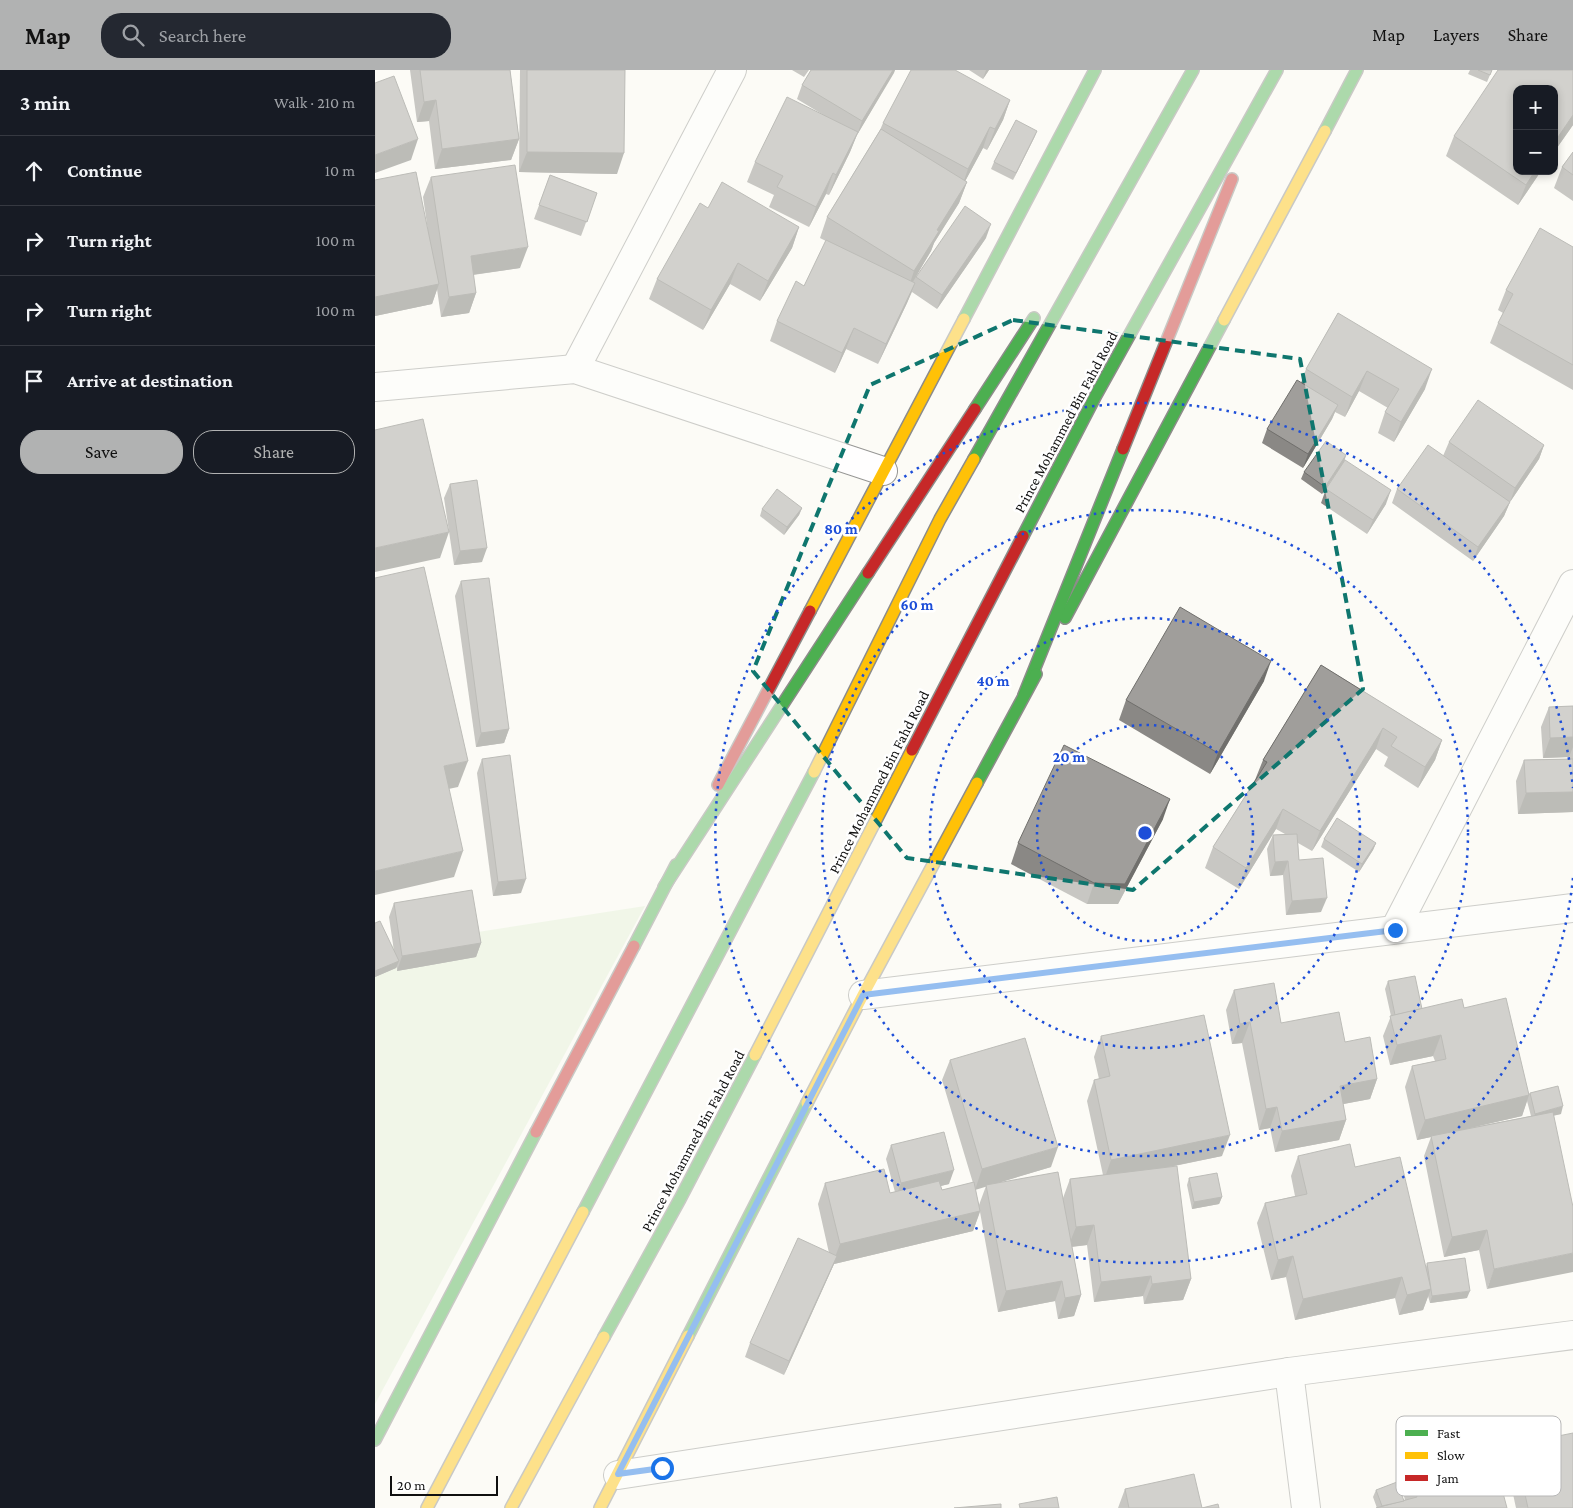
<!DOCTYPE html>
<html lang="en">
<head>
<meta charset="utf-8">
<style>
  :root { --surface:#171b24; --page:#242831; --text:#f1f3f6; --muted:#9ea1a6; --line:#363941; --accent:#b1b2b2 }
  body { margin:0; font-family:"Crimson Pro",serif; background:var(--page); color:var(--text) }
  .controls { position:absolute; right:15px; top:15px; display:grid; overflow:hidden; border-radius:10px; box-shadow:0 2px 8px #0003 }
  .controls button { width:45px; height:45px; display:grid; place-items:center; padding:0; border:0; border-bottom:1px solid var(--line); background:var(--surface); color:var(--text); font:25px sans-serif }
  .scale { position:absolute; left:15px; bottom:12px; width:108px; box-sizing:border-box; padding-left:5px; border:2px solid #101010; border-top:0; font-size:14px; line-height:18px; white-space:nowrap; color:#101010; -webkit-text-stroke:4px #fff; paint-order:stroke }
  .stop { position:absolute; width:15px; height:15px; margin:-11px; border:4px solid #1a73e8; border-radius:50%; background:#fff }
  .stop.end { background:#1a73e8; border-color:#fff; box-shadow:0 1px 5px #0008 }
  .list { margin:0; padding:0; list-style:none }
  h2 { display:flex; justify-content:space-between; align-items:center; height:65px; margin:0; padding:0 20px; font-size:21px }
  h2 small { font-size:16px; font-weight:400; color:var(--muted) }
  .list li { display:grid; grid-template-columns:32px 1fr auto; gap:15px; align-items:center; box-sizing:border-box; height:70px; padding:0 20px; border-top:1px solid var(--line) }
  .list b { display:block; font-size:19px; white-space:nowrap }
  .list em { font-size:16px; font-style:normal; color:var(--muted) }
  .actions { display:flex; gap:10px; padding:15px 20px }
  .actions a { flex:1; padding:11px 0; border:1px solid var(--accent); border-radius:20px; text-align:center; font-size:18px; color:var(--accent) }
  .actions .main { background:var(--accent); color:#111 }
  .icon { flex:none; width:28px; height:28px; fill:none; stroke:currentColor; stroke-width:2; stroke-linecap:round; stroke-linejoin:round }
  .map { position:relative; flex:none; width:1198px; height:1438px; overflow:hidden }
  header { display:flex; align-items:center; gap:30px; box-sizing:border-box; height:70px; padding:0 25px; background:var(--accent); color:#111 }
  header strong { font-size:24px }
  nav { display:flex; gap:28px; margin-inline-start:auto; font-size:18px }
  .search { width:350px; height:45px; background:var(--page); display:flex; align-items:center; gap:12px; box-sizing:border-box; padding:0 18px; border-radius:20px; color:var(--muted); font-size:19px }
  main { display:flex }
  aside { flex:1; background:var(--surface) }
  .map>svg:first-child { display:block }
</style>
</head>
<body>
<header>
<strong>Map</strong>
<div class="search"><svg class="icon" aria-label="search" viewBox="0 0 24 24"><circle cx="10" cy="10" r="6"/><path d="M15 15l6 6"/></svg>Search here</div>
<nav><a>Map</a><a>Layers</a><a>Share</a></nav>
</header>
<main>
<aside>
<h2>3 min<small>Walk · 210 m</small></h2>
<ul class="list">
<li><svg class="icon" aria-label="ahead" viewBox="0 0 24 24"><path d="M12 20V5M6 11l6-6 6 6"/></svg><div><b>Continue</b></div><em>10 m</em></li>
<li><svg class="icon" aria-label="right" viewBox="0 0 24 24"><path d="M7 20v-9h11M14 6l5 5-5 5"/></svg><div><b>Turn right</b></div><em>100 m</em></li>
<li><svg class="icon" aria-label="right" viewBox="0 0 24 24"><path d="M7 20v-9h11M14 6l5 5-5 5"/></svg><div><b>Turn right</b></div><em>100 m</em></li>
<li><svg class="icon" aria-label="arrive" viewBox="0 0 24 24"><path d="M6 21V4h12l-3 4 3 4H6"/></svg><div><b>Arrive at destination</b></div></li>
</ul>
<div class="actions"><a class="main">Save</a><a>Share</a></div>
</aside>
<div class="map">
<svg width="1198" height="1438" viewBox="0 0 1198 1438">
  <rect width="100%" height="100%" fill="#fcfbf6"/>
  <!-- green -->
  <path fill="#e4f0d8" d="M270 836 0 1334V878Z"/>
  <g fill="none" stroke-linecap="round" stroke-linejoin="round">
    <defs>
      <g id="street">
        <path d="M200 299 357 0"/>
        <path d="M0 317 200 299 508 401"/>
        <path d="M1020 859 1198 514"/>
        <path d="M488 925 1198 838"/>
        <path d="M914 1302 931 1438"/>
        <path d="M243 1405 914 1302 1198 1265"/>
      </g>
      <g id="fast">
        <path d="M950 61 982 0"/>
        <path d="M589 249 720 0"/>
        <path d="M600 339 659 248"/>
        <path d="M599 389 818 0"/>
        <path d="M648 466 721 325 902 0"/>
        <path d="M690 548 849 250"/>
        <path d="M649 625 748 379"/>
        <path d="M602 713 661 604"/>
        <path d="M289 817 493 503"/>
        <path d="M259 876 301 795"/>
        <path d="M208 1142 439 702"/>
        <path d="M313 1266 432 1033"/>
        <path d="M229 1267 305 1129 380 985"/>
        <path d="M0 1370 161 1062"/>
      </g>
      <g id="slow">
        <path d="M849 250 950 61"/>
        <path d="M435 541 589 249"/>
        <path d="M439 702 565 449 599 389"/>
        <path d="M380 985 537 680"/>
        <path d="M432 1033 488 925 602 713"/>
        <path d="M52 1438 208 1142"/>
        <path d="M136 1438 229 1267"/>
        <path d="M225 1438 313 1266"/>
      </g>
      <g id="jam">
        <path d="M748 379 857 109"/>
        <path d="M493 503 600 339"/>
        <path d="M537 680 648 466"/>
        <path d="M343 715 435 541"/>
        <path d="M161 1062 259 876"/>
      </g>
    </defs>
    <!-- street casing -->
    <use href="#street" stroke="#969694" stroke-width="30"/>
    <!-- fast casing -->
    <use href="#fast" stroke="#8d8c8a" stroke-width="14"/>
    <!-- slow casing -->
    <use href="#slow" stroke="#8d8c8a" stroke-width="14"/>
    <!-- jam casing -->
    <use href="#jam" stroke="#8d8c8a" stroke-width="14"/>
    <!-- street -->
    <use href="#street" stroke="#fffefe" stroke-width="28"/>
    <!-- fast -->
    <use href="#fast" stroke="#4caf50" stroke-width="11"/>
    <!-- slow -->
    <use href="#slow" stroke="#ffc107" stroke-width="11"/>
    <!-- jam -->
    <use href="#jam" stroke="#c62828" stroke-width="11"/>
  </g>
  <!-- wall -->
  <g fill="#8a8885" fill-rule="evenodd">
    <path d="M35 0H135L144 69 136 90 60 99 54 51 42 52Z"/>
    <path d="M145 0H250L242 104 144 102Z"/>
    <path d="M417 0H434L429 7Z"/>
    <path d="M436 0H520L482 65 475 82 454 125 451 124 434 157 394 137 399 125 372 112 380 92 450 46 422 29 427 15Z"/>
    <path d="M594 0H614L608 9Z"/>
    <path d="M1095 0H1117L1112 12 1093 4Z"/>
    <path d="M1198 0V55L1179 82 1142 101H1166L1143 135 1071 86 1079 66Z"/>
    <path d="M635 30 628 50 612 80 608 78 590 111 592 112 584 133 559 173 556 181 541 206 611 168 562 239 537 222 532 233 503 294 471 279 460 303 395 271 402 251 429 216 451 171 445 168 452 147 505 60 508 53Z"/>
    <path d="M662 61 659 68 638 110 616 99 619 92Z"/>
    <path d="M1198 82V131L1179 118 1187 97Z"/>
    <path d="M175 105 222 123 206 166 159 149Z"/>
    <path d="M56 107 145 198 98 205 101 223 94 243 66 247 62 219 57 234 0 246V110L53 161 48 127Z"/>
    <path d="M333 138 424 157 417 178 385 231 355 214 328 260 274 229 282 209Z"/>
    <path d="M1198 177V320L1115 273 1123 253 1128 243 1123 240 1131 220Z"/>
    <path d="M963 243 1050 319 1019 372 1003 363 1010 342 1013 338 984 321 970 347 960 342 957 349 928 398 887 373 892 359 926 313 931 299Z"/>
    <path d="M1074 372 1169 375 1164 389 1135 432 1076 391 1135 432 1129 446 1098 491 1017 433 1022 419 1068 386Z"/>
    <path d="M971 385 969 392 1011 434 992 464 946 433 951 419 966 396 947 424 926 409 929 402Z"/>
    <path d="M75 414 107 492 79 495 69 428Z"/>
    <path d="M427 438 424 445 409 465 385 446 387 439Z"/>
    <path d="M86 511 134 659 129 673 101 677 80 526Z"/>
    <path d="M946 595 1067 670 1060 690 1043 718 1009 696 1013 687 1001 679 937 781 923 773 924 790 946 842 911 845 908 805 895 806 892 779 898 765 910 764 901 759 864 819 830 798 838 777 880 710 888 690Z"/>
    <path d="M889 611 835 704 744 650 751 630Z"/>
    <path d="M1198 636V742L1143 744 1141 711 1149 690 1194 689V687L1168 688 1166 657 1174 637Z"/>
    <path d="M107 689 146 823 118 826 102 703Z"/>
    <path d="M788 749 743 834H712L636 794 643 773Z"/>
    <path d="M949 769 1001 773 998 780 984 802 946 777Z"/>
    <path d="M19 833 106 873 101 887 22 901V897L21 898 0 907V853L19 881 14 847Z"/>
    <path d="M1013 911 1047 939 1089 938 1154 1024 1155 1023 1186 1044 1179 1045 1112 1219 1104 1180 1069 1187 1049 1086 1056 1067 1042 1070 1030 1017 1037 996 1060 991 1058 986 1015 995 1008 966 1016 946 1010 919ZM1152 1031 1156 1046 1094 1058 1147 1046Z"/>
    <path d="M859 920 906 953 970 972 1002 1009 995 1029 968 1034 971 1050 964 1070 900 1082 895 1058 884 1060 867 973 857 974 851 940Z"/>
    <path d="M726 966 847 1086 790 1098 816 1209 808 1230 769 1234 768 1226 719 1232 712 1175 697 1177 706 1225 699 1246 683 1249 680 1231 623 1242 605 1142 598 1161 459 1194 409 1305 370 1287 375 1273 454 1183 443 1134 450 1113 515 1123 520 1122 511 1089 516 1075 574 1114 565 1116 567 1120 598 1113 567 1010 575 990 676 1097 622 1113 688 1128 695 1109 728 1105 712 1031 719 1010 724 1009 719 987ZM611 1116 604 1135 600 1119Z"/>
    <path d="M923 1086 980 1097 1051 1197 1052 1193 1092 1228 1055 1233 1053 1226 1048 1240 1024 1245 1020 1228 920 1250 911 1207 896 1210 882 1153 890 1133 920 1126 916 1106Z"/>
    <path d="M814 1108 847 1127 844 1134 817 1139 812 1115Z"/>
    <path d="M1139 1375 1198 1438H1141L1132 1396Z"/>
    <path d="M1030 1384 1132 1438H1002L998 1427 1001 1420 1030 1430 1023 1404Z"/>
    <path d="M750 1419 827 1438H844H743Z"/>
  </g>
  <!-- shaded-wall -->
  <g fill="#706f6c">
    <path d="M518 0H520L519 3 482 65 487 51Z"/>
    <path d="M611 0H614L608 9Z"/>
    <path d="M61 30 54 51 42 52 49 32Z"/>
    <path d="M635 30 628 50 612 80 620 59Z"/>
    <path d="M1198 45V55L1179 82V73Z"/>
    <path d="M615 57 608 78 586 119 593 99Z"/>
    <path d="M662 61 659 68 638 110 641 103Z"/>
    <path d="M483 62 475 82 454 125 461 105Z"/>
    <path d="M43 69 36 90 0 103V85Z"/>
    <path d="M144 69 136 90 60 99 67 79Z"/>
    <path d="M152 82 249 83 242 104 144 102Z"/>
    <path d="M1160 101H1166L1143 135 1151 115Z"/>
    <path d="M458 103 451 124 434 157 441 137Z"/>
    <path d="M592 112 584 133 559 173 556 181 532 222 539 201 562 160Z"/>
    <path d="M616 154 611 168 562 239 567 225Z"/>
    <path d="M424 157 417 178 385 231 393 211Z"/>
    <path d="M153 177 145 198 88 206 96 186Z"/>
    <path d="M363 193 355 214 328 260 336 240Z"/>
    <path d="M540 213 532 233 503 294 511 274Z"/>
    <path d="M64 214 57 234 0 246V227Z"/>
    <path d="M101 223 94 243 66 247 74 227Z"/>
    <path d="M479 258 471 279 460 303 467 283Z"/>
    <path d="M1057 299 1050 319 1019 372 1026 352Z"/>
    <path d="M992 301 984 321 970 347 977 327Z"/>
    <path d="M963 335 957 349 928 398 933 384Z"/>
    <path d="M1169 375 1164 389 1135 432 1140 418Z"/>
    <path d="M971 385 969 392 947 424 950 417Z"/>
    <path d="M1016 420 1011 434 992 464 998 450Z"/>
    <path d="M1135 432 1129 446 1098 491 1103 477Z"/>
    <path d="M427 438 424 445 409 465 412 457Z"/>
    <path d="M74 462 65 488 0 502V478Z"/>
    <path d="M112 478 107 492 79 495 85 481Z"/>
    <path d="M896 591 889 611 835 704 843 683Z"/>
    <path d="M1008 658 1001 679 937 781 945 761Z"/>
    <path d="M134 659 129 673 101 677 106 663Z"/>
    <path d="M1198 667V677L1194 687 1168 688 1175 668Z"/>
    <path d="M1067 670 1060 690 1043 718 1050 697Z"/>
    <path d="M93 691 83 717 59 722 69 696Z"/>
    <path d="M1198 722V742L1143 744 1151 723Z"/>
    <path d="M795 729 788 749 743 834H712L719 813Z"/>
    <path d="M908 739 901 759 864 819 871 798Z"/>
    <path d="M1001 773 998 780 984 802 987 794Z"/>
    <path d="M88 781 79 807 0 825V801Z"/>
    <path d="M913 791 908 805 895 806 900 792Z"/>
    <path d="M151 809 146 823 118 826 123 812Z"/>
    <path d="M952 828 946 842 911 845 917 831Z"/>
    <path d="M106 873 101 887 22 901 27 886Z"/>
    <path d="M24 891 21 898 0 907V901Z"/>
    <path d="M875 952 867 973 857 974 865 954Z"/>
    <path d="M1066 965 1058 986 1015 995 1022 975Z"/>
    <path d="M1002 1009 995 1029 958 1036 965 1016Z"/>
    <path d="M1154 1025 1147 1046 1057 1067 1056 1066V1067L1042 1070 1050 1050Z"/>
    <path d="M1188 1036 1186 1044 1157 1051 1160 1044Z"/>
    <path d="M902 1037 895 1058 884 1060 891 1039Z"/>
    <path d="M971 1050 964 1070 900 1082 907 1061Z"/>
    <path d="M855 1065 847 1086 729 1110 736 1090Z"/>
    <path d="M683 1077 676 1097 600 1120 607 1099Z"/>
    <path d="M579 1100 574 1114 521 1127 526 1113Z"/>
    <path d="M847 1127 844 1134 817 1139 819 1132Z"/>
    <path d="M605 1141 598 1161 459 1194 409 1305 414 1291 457 1195 465 1174Z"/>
    <path d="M719 1155 712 1175 693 1177 701 1157Z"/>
    <path d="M1112 1160 1104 1180 1069 1187 1077 1167Z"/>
    <path d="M1198 1183V1202L1112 1219 1119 1199Z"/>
    <path d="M918 1186 911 1207 896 1210 903 1190Z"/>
    <path d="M776 1206 768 1226 719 1232 726 1212Z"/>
    <path d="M1027 1207 1020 1228 920 1250 928 1229Z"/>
    <path d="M816 1209 808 1230 769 1234 777 1214Z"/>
    <path d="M687 1211 680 1231 623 1242 631 1221Z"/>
    <path d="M1056 1219 1048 1240 1024 1245 1032 1225Z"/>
    <path d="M1095 1221 1092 1228 1055 1233 1057 1226Z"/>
    <path d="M706 1225 699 1246 683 1249 690 1228Z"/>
  </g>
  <!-- building -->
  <g fill="#a09e9b" stroke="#706f6c">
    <path d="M45 0H135L144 69 67 79 61 30 49 32Z"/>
    <path d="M152 0H250L249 83 152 82Z"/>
    <path d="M436 0H518L487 51 427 15Z"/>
    <path d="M536 0H580L635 30 620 59 615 57 593 99 508 53Z"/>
    <path d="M1103 0H1117L1115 5Z"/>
    <path d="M1123 0H1198V45L1179 73V19H1142V101H1160L1151 115 1079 66Z"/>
    <path d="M19 6 43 69 0 85V13Z"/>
    <path d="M412 27 483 62 461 105 458 103 441 137 402 117 408 106 380 92Z"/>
    <path d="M641 50 662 61 641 103 619 92Z"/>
    <path d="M506 59 592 112 562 160 564 161 539 201 452 147Z"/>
    <path d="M1198 82V105L1187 97Z"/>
    <path d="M140 95 153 177 96 186 101 223 74 227 56 107Z"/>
    <path d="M41 102 64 214 0 227V110Z"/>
    <path d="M175 105 222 123 212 152 164 135Z"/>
    <path d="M347 112 424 157 393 211 363 193 336 240 282 209 325 133 333 138Z"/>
    <path d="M590 136 616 154 567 225 541 207Z"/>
    <path d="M1165 158 1198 177V295L1123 253 1138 224 1131 220Z"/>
    <path d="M451 170 540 213 511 274 479 258 467 283 402 251 421 211 429 216Z"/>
    <path d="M963 243 1057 299 1026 352 1010 342 1024 319 992 301 977 327 931 299Z"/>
    <path d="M922 310 963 335 933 384 892 359Z"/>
    <path d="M1103 330 1169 375 1140 418 1074 372Z"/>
    <path d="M48 349 74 462 0 478V360Z"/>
    <path d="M951 371 971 385 950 417 929 402Z"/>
    <path d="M1053 375 1135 432 1103 477 1022 419Z"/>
    <path d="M970 390 1016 420 998 450 951 419Z"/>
    <path d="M102 410 112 478 85 481 75 414Z"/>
    <path d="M402 419 427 438 412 457 387 439Z"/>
    <path d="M49 497 93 691 69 696 88 781 0 801V508Z"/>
    <path d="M114 508 134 659 106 663 86 511Z"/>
    <path d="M805 537 896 591 843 683 751 630Z"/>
    <path d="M946 595 1067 670 1050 697 1016 676 1022 667 1008 658 945 761 908 739 871 798 838 777 892 692 888 690Z"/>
    <path d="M1198 636V667L1175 668 1174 637Z"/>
    <path d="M689 675 795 729 750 814 719 813 643 773Z"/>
    <path d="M135 685 151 809 123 812 107 689Z"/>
    <path d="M1198 689V722L1151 723 1149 690Z"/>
    <path d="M962 748 1001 773 987 794 949 769Z"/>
    <path d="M922 764 924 790 948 788 952 828 917 831 913 791 900 792 898 765Z"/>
    <path d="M97 820 106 873 27 886 19 833Z"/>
    <path d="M5 851 24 891 0 901V853Z"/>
    <path d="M1040 906 1047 939 1020 945 1013 911Z"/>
    <path d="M899 913 906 953 964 942 970 972 995 967 1002 1009 965 1016 971 1050 907 1061 902 1037 891 1039 875 952 865 954 859 920Z"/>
    <path d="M1131 928 1154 1025 1050 1050 1037 996 1071 989 1066 965 1022 975 1015 946 1087 929 1089 938Z"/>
    <path d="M829 945 855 1065 736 1090 719 1010 735 1006 726 966Z"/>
    <path d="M650 968 683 1077 607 1099 575 990Z"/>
    <path d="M1183 1016 1188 1036 1160 1044 1155 1023Z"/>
    <path d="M1178 1042 1198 1137V1183L1119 1199 1112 1160 1077 1167 1056 1066Z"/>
    <path d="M569 1062 579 1100 526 1113 516 1075Z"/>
    <path d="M975 1074 980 1097 1025 1087 1056 1219 1032 1225 1027 1207 928 1229 918 1186 903 1190 890 1133 932 1124 923 1086Z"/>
    <path d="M802 1096 816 1209 777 1214 776 1206 726 1212 719 1155 701 1157 695 1109Z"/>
    <path d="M509 1099 515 1123 564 1111 567 1120 599 1112 605 1141 465 1174 450 1113Z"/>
    <path d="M683 1102 706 1225 690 1228 687 1211 631 1221 611 1115Z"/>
    <path d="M842 1103 847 1127 819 1132 814 1108Z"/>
    <path d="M423 1168 462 1186 414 1291 375 1273Z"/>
    <path d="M1090 1188 1095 1221 1057 1226 1052 1193Z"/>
    <path d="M1112 1363 1132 1438H1001L1042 1427 1030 1384Z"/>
    <path d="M1198 1363V1438H1153L1139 1375Z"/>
    <path d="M819 1404 827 1438 843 1434 844 1438H754L750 1419Z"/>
    <path d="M1022 1412 1029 1431 1007 1436 1001 1420Z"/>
    <path d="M682 1427 684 1438H645L644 1434Z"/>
    <path d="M626 1434V1438H579Z"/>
  </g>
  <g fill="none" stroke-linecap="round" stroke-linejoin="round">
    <!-- route -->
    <path stroke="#1a73e8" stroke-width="6" d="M287 1398 243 1404 488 925 1020 860"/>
  </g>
  <!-- marked area -->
  <path d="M0 0H1198V1438H0ZM638 250 925 289 988 619 758 820 532 788 378 601 495 315Z" fill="#fcfbf6" fill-opacity=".55" fill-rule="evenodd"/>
  <path fill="none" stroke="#0f766e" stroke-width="4" stroke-dasharray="10 6" stroke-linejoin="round" d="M638 250 925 289 988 619 758 820 532 788 378 601 495 315Z"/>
  <!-- distance rings -->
  <g fill="none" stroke="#1d4ed8" stroke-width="2.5" stroke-dasharray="2.5 5">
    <circle cx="770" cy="763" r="108"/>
    <circle cx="770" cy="763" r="215"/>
    <circle cx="770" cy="763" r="323"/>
    <path d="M1198 808A430 430 0 1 1 1198 718"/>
  </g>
  <g text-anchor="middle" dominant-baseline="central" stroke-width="5" stroke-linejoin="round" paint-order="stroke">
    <!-- street labels -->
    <g font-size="15" fill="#101010" stroke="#fff">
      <text transform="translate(691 352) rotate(-62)">Prince Mohammed Bin Fahd Road</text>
      <text transform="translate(504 712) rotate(-63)">Prince Mohammed Bin Fahd Road</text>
      <text transform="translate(318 1071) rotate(-62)">Prince Mohammed Bin Fahd Road</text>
    </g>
  </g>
  <!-- legend -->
  <rect x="1021" y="1346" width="165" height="80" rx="8" fill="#fff" stroke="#b7b7b7" stroke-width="1"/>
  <rect x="1030" y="1360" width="23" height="6" fill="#4caf50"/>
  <rect x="1030" y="1382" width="23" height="7" fill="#ffc107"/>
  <rect x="1030" y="1405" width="23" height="6" fill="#c62828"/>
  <g font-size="14" fill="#101010">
    <text x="1062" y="1368">Fast</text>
    <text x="1062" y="1390">Slow</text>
    <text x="1062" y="1413">Jam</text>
  </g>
  <circle cx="770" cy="763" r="8" fill="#1d4ed8" stroke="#fff" stroke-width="2.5"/>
  <g font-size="15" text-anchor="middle" font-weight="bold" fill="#1d4ed8" stroke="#fff" stroke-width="5" stroke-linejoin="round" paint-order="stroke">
    <text x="466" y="464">80 m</text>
    <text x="542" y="540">60 m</text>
    <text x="618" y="616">40 m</text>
    <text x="694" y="692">20 m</text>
  </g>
</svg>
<div class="controls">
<button>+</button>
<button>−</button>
</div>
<div class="scale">20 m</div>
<div class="stop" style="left:287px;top:1398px"></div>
<div class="stop end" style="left:1020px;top:860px"></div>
</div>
</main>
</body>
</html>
